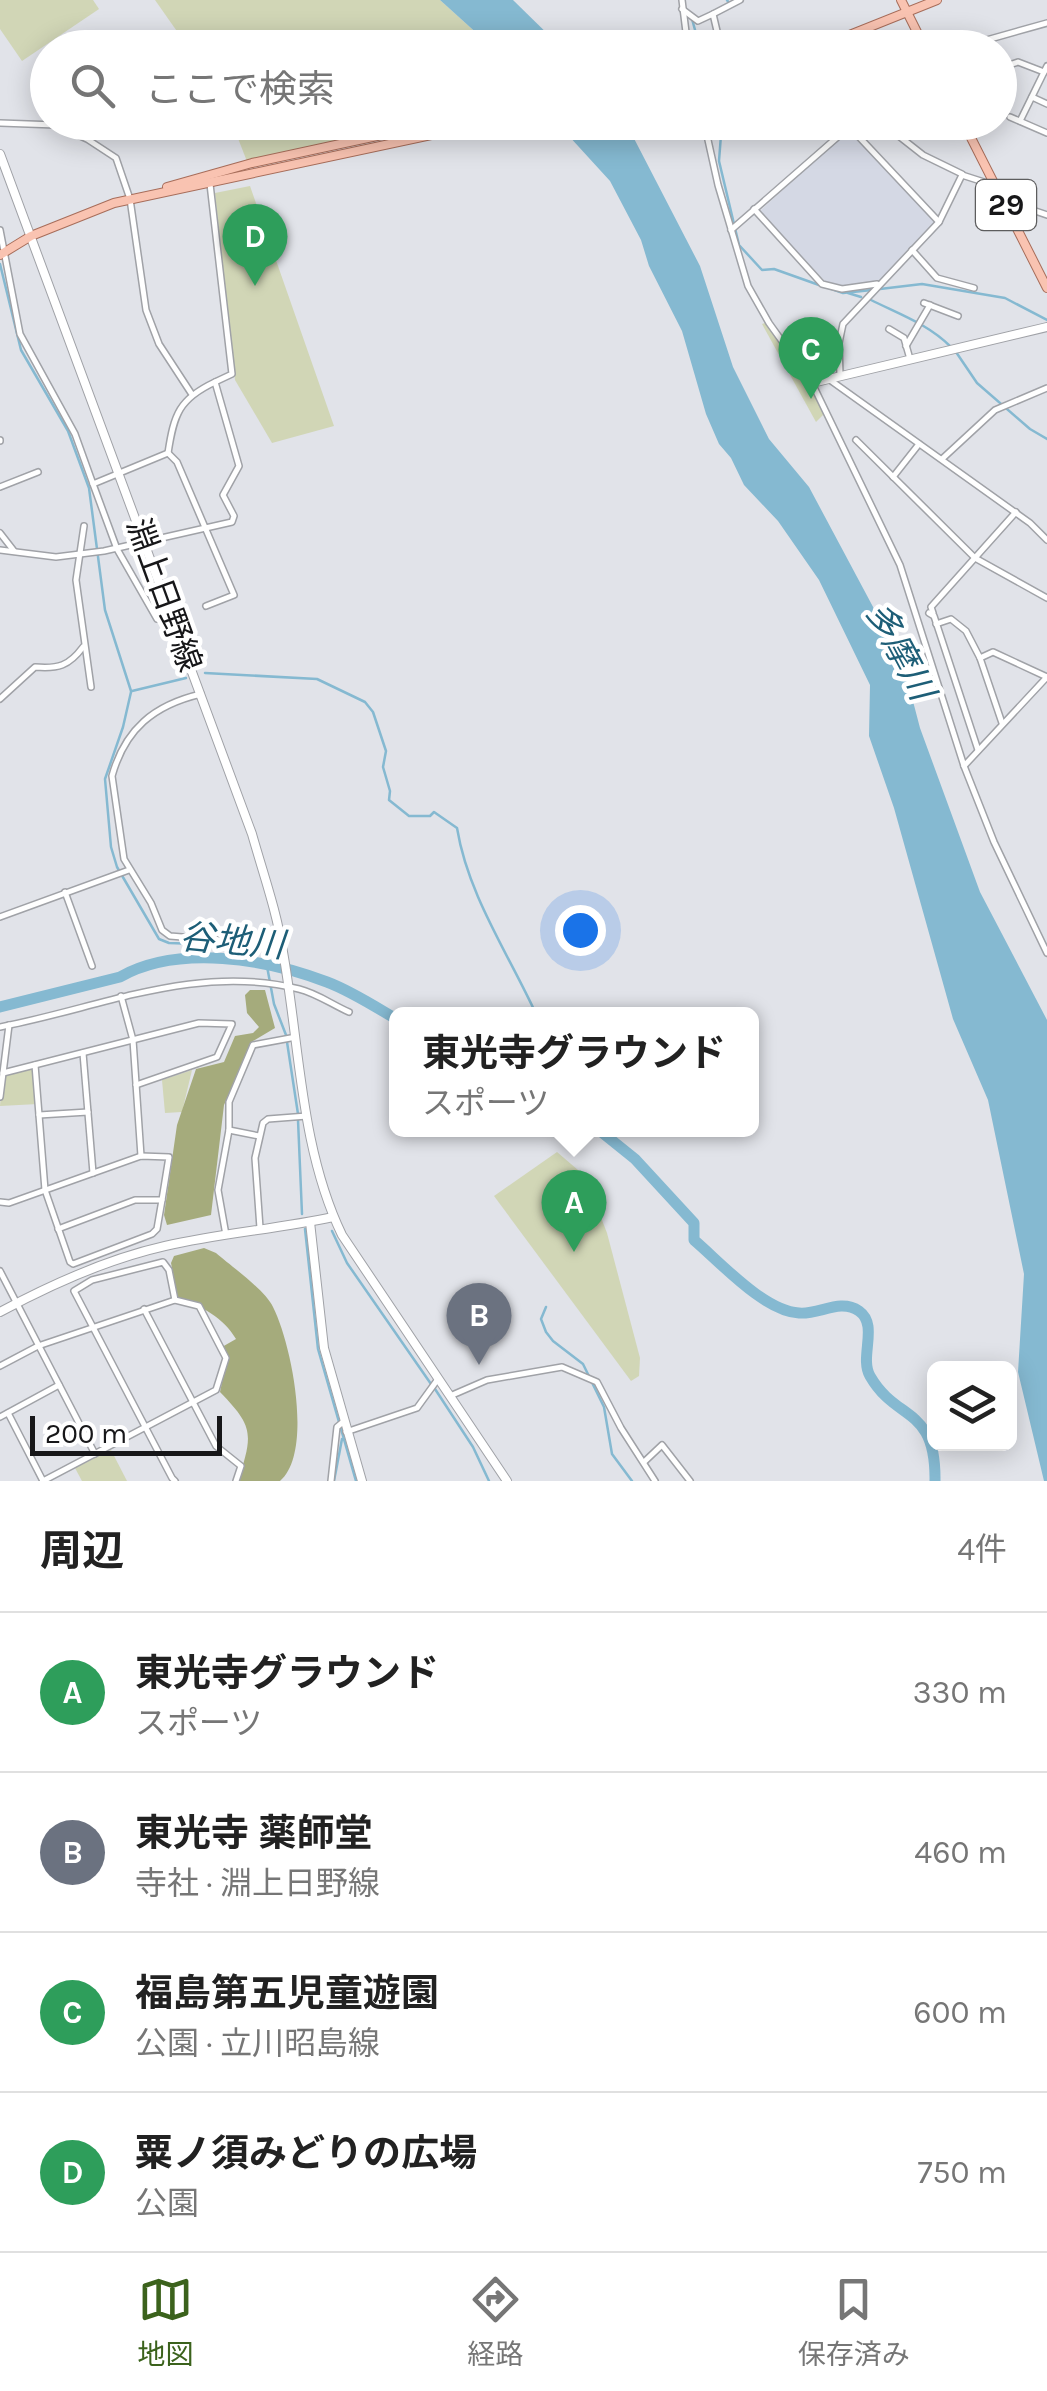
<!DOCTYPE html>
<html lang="ja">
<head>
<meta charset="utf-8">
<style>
  :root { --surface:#fff; --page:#f2f2f2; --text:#222; --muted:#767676; --line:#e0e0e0; --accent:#3b621c }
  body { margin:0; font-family:Karla,"Noto Sans JP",sans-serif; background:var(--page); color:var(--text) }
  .controls { position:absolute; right:30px; bottom:30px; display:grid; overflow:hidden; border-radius:15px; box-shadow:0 5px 25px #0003 }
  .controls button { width:90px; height:90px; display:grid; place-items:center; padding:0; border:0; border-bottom:2px solid var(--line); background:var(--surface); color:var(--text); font:50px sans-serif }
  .scale { position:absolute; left:30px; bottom:25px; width:192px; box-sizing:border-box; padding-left:10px; border:5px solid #171719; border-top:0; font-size:28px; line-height:35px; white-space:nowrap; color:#171719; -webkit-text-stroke:8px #fff; paint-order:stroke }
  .you { position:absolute; left:580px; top:930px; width:35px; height:35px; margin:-25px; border:8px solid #fff; border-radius:50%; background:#1a73e8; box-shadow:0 0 0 15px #1a73e833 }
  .badge { display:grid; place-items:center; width:65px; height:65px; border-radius:50%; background:var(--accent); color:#fff; font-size:32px; font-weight:700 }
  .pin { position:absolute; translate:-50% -82px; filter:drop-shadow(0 2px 5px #0008) }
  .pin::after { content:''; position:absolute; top:52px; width:35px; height:30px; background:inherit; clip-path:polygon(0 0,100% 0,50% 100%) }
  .popup { position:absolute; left:389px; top:1007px; width:370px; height:130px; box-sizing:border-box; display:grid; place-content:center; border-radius:15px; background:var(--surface); filter:drop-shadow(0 2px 8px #0005); font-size:32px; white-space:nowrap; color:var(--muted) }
  .popup b { font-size:38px; color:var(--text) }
  .popup::after { content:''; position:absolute; left:50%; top:100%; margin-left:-20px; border:20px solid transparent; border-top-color:var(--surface) }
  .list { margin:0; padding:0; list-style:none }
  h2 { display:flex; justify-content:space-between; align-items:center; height:130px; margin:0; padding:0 40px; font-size:42px }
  h2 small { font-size:32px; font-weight:400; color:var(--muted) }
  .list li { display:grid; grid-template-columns:65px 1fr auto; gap:30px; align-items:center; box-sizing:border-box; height:160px; padding:0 40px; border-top:2px solid var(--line) }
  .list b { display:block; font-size:38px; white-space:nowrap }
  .list p { margin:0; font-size:32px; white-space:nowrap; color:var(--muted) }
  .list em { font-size:32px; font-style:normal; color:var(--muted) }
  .icon { flex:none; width:55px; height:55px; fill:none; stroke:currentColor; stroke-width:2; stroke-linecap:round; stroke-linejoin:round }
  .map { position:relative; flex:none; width:1047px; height:1481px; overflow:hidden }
  .search { position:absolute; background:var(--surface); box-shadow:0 5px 25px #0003; left:30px; right:30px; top:30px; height:110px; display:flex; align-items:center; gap:25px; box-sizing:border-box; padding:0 35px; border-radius:55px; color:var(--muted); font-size:38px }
  .sheet { height:770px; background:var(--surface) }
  nav { display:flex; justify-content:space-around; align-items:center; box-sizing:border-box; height:140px; border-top:2px solid var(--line); background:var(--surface); font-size:28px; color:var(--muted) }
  nav a { display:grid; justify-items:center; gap:5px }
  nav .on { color:var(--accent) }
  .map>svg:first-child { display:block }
</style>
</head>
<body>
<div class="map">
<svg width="1047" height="1481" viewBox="0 0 1047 1481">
  <rect width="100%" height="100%" fill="#e1e3e9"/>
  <!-- built -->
  <path fill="#d4d8e4" d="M849 129 935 221 877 282 844 286 825 281 759 212Z"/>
  <!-- green -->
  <g fill="#d1d6b6">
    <path d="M0 0H93L99 9 22 61 0 29Z"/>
    <path d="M155 0H440L492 47H188Z"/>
    <path d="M232 123H442L248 164Z"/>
    <path d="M250 186 334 426 272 443 235 380 215 193Z"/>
    <path d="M765 323 809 382 824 414 816 422 762 324Z"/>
    <path d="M35 1065 38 1104 0 1106 3 1073Z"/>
    <path d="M192 1070 182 1112 165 1113 162 1080Z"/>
    <path d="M557 1152 585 1176 607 1233 640 1358 639 1376 631 1381 494 1196Z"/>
    <path d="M111 1450 127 1481H82L75 1468Z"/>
  </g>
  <!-- forest -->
  <g fill="#a5ab7c">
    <path d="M250 990H265L275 1028 253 1041 224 1105 211 1215 167 1225 164 1215 177 1125 196 1069 224 1062 235 1036 253 1033 259 1027 247 1013 245 995Z"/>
    <path d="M204 1248 216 1253C231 1266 265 1290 273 1307 291 1342 314 1452 280 1481H238C253 1434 254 1427 220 1392L227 1358 222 1347 236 1339C224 1318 201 1305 178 1299L171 1263 174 1256Z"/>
  </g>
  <!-- water -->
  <g fill="#85b9d1">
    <path d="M440 0H513L561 47H492Z"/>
    <path d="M557 123H626L700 266 733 367 769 439 809 487 903 663 920 728 980 892 1047 1020V1481H1044L1018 1372 1024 1274 988 1100 953 1019 894 808 869 736 870 685 819 580 778 521 744 485 731 458 719 444 706 414 682 331 649 266 641 240 610 181Z"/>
  </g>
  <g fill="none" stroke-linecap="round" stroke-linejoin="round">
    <!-- stream -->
    <g stroke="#85b9d1" stroke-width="2.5">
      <path d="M727 0 729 3"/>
      <path d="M692 19 700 48"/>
      <path d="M722 122 719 161 739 245 762 270 774 269 819 285"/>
      <path d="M0 264 21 350 68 431 89 488 105 610 131 691"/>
      <path d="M826 287 843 293 872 290"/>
      <path d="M880 289 922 284 1005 298 1047 320"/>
      <path d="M848 293 861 297"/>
      <path d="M871 300C899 314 928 324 951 347"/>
      <path d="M956 352 977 383 1030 429 1047 439"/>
      <path d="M205 673 317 679 365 702 373 712 386 751 383 767 390 791 389 800 409 816H430L434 812 457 828C468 895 508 953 536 1014"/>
      <path d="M132 691 186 678"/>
      <path d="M131 692 123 727 105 779 111 847 117 867 159 939 169 943 257 946"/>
      <path d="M264 950 274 1004 286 1035"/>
      <path d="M246 963 248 946"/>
      <path d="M287 1042 298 1114"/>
      <path d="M298 1120 302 1214"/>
      <path d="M305 1229 318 1349 356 1481"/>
      <path d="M332 1231 347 1263 431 1384"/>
      <path d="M546 1307 541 1319 546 1332 553 1341 583 1364 604 1407 612 1454 632 1481"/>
      <path d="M435 1389 473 1447 489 1481"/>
      <path d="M334 1481 342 1439"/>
    </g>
    <!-- river -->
    <g stroke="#85b9d1" stroke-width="11">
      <path d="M0 1007 120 977C178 944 267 959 327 982 351 991 374 1006 396 1019"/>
      <path d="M599 1130 635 1159 694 1223V1240C721 1263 764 1311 799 1313 819 1315 840 1298 859 1311 879 1325 859 1357 870 1376 897 1423 936 1405 935 1481"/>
    </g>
    <defs>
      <g id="street">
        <path d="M682 0 688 48"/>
        <path d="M682 9 698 21 713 14 721 48"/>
        <path d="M713 14 740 0"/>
        <path d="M984 48 983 41 1047 23"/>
        <path d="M1000 68 1018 62 1044 72"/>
        <path d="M1032 97 1047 104"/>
        <path d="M1010 117 1047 133"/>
        <path d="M1020 121 1047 66"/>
        <path d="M704 122 718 185 748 286 769 323 812 383 900 565 964 766 994 842 1047 953"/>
        <path d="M845 122 939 222"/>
        <path d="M881 122 923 155 962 174"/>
        <path d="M0 123 56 125 87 139 116 158 130 199 146 310 159 344 191 393"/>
        <path d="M1003 200 1047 215"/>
        <path d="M754 209 822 284 842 289 877 284"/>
        <path d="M0 230 20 334 75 434 93 484 168 453"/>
        <path d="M731 230 849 127"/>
        <path d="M912 250 937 278 974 288"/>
        <path d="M924 303 958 316"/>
        <path d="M889 329 904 338 910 359"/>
        <path d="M906 346 930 305"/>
        <path d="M840 375 839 343 843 324 939 222 962 175 993 185"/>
        <path d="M830 380 1030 523 1047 540"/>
        <path d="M0 440V441"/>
        <path d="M856 440 975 558 1047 598"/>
        <path d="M168 453 177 462 234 595 206 606"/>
        <path d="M168 453C174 414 179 399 215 382"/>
        <path d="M942 459 995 410 1047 388"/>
        <path d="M893 477 919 444"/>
        <path d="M93 484 117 549 157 619 173 620"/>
        <path d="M0 487 38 472"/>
        <path d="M84 526 76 580 91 687"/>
        <path d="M0 533 14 551"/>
        <path d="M0 550 56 557 104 551 232 522 234 516 223 495 239 466 215 382 232 374 210 184"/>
        <path d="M929 613 934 616 978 750"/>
        <path d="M933 613 931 607 1016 512"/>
        <path d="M936 624 951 619 966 631 980 658"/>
        <path d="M201 694C154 705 125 729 112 776L124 859 151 903 162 930 170 936 282 945"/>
        <path d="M0 699 35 667C58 669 69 666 83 647"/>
        <path d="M1002 723 980 658 993 652 1047 677"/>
        <path d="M964 766 1047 677"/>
        <path d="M65 892 92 966"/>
        <path d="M0 917 129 870"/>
        <path d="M121 996 133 1040 141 1156"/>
        <path d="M0 1027C100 1008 196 963 299 989 316 993 333 1005 349 1012"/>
        <path d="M83 1053 93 1173"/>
        <path d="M35 1065 45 1190 70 1262 73 1264 152 1234 157 1229 162 1200"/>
        <path d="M3 1073 199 1023 232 1024 217 1057 136 1085"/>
        <path d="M0 1097 9 1025"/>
        <path d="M39 1115 88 1112"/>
        <path d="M229 1130 259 1136"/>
        <path d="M0 1202 9 1203 141 1156 169 1157 162 1200H135L58 1229"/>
        <path d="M260 1228 255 1158 263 1123 268 1119 307 1116"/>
        <path d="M226 1235 218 1190 229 1130V1102L253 1045 296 1037"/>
        <path d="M0 1271 95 1454"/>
        <path d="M144 1309 216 1446 241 1466 236 1481"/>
        <path d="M0 1366 38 1346 175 1300"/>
        <path d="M450 1396 487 1380 562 1367 597 1382 621 1428 655 1481"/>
        <path d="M8 1413 43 1481"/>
        <path d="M0 1417 59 1385"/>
        <path d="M346 1432 417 1408 438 1379"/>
        <path d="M644 1462 662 1445 690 1481"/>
        <path d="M43 1481 216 1390 226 1358 199 1306 175 1300 169 1270 163 1262 92 1280 74 1291C106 1353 139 1415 172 1478L175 1481"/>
        <path d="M331 1481 337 1427 343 1422"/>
      </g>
      <g id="secondary">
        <path d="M0 154 252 834C263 873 277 912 283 952 300 1046 300 1148 342 1235L507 1481"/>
        <path d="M812 383 1047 327"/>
        <path d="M310 1222 324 1348 362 1481"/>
        <path d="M0 1312C52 1284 107 1259 165 1246 221 1233 278 1229 333 1217"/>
      </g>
      <g id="primary">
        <path d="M901 0 925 48"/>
        <path d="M817 48 937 0"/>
        <path d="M963 122 1047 288"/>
        <path d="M167 187 252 163 442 122"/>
        <path d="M0 255 31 236 114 203 492 122"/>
      </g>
    </defs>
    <!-- street casing -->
    <use href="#street" stroke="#a0a2a7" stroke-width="8"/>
    <!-- secondary casing -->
    <use href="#secondary" stroke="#a0a2a7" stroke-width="10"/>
    <!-- primary casing -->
    <use href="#primary" stroke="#a76d5a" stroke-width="10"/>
    <!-- street -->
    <use href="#street" stroke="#fff" stroke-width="5"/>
    <!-- secondary -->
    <use href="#secondary" stroke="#fff" stroke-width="8"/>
    <!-- primary -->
    <use href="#primary" stroke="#f9c3b1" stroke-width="8"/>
  </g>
  <g text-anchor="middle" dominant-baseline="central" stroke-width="9" stroke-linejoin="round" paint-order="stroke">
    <!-- shield labels -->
    <rect fill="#fff" stroke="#5d5d5e" stroke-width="2.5" x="976" y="180" width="60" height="50" rx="8"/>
    <g font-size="30" font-weight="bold" fill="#171719">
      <text x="1006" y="205">29</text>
    </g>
    <!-- street labels -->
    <g font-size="32" fill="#171719" stroke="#fff">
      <text transform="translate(164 595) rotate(70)">淵上日野線</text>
    </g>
    <!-- water labels -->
    <g font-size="35" font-style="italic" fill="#1d5e77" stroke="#fff">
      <text transform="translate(900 651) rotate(62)">多摩川</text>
      <text transform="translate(232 941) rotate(5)">谷地川</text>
    </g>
  </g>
</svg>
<div class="controls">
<button><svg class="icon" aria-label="layers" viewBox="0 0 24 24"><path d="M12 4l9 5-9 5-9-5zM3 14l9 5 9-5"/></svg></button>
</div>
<div class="scale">200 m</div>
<div class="you"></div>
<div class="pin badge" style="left:574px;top:1252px;background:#2e9e5b">A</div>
<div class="popup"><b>東光寺グラウンド</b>スポーツ</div>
<div class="pin badge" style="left:479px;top:1365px;background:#6b7280">B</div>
<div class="pin badge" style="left:811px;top:399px;background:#2e9e5b">C</div>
<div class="pin badge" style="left:255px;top:286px;background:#2e9e5b">D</div>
<div class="search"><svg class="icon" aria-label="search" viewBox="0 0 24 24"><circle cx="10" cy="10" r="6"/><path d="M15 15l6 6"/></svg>ここで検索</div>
</div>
<section class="sheet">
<h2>周辺<small>4件</small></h2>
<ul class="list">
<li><span class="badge" style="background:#2e9e5b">A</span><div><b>東光寺グラウンド</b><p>スポーツ</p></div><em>330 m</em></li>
<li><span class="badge" style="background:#6b7280">B</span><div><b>東光寺 薬師堂</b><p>寺社 · 淵上日野線</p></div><em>460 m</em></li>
<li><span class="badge" style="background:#2e9e5b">C</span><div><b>福島第五児童遊園</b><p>公園 · 立川昭島線</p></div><em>600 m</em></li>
<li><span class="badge" style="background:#2e9e5b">D</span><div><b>粟ノ須みどりの広場</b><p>公園</p></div><em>750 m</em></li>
</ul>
</section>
<nav>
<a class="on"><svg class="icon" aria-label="map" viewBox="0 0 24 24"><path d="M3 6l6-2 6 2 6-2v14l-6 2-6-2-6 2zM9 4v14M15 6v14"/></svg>地図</a>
<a><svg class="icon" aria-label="directions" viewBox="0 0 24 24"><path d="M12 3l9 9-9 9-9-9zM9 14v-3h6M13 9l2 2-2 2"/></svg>経路</a>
<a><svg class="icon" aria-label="saved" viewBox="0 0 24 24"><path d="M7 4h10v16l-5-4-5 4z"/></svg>保存済み</a>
</nav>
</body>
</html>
